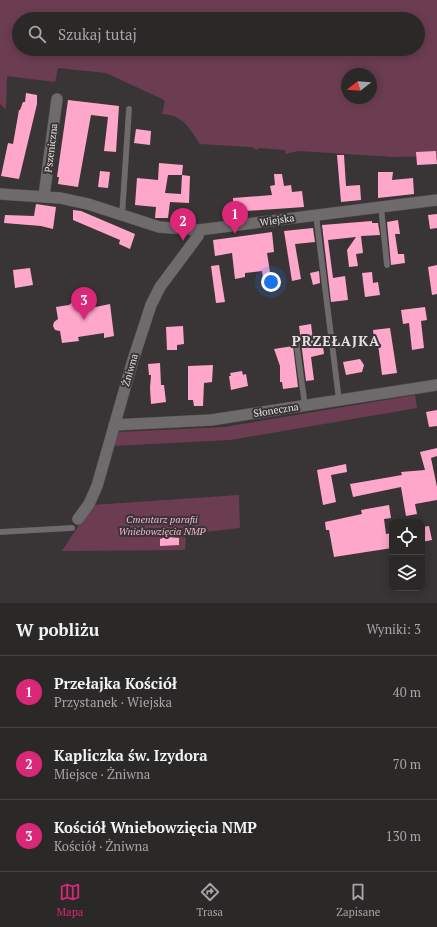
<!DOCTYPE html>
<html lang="pl">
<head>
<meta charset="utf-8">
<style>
  :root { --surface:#2b2828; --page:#373434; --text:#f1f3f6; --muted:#a6a6a8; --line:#474445; --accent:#db2777 }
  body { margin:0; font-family:"PT Serif",serif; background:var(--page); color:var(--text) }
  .controls { position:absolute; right:12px; bottom:12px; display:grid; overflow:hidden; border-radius:8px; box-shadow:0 2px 10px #0003 }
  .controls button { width:36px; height:36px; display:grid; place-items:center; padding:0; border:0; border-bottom:1px solid var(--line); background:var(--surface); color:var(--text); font:20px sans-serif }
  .compass { position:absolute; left:341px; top:68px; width:36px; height:36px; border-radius:50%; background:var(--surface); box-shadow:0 2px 10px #0003; rotate:253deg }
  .you { position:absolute; left:271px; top:282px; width:14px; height:14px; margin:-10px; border:3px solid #fff; border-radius:50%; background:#1a73e8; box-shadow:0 0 0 6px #1a73e833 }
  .badge { display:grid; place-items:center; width:26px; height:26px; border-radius:50%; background:var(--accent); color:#fff; font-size:13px; font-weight:700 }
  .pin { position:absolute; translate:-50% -33px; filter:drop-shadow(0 1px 2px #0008) }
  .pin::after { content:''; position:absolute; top:21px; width:14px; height:12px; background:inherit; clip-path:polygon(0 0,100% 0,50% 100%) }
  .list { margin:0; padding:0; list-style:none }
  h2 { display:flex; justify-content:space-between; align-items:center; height:52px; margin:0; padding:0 16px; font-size:17px }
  h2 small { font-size:13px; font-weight:400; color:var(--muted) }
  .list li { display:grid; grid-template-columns:26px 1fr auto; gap:12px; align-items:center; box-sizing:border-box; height:72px; padding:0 16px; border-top:1px solid var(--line) }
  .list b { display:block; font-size:15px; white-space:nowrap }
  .list p { margin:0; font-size:13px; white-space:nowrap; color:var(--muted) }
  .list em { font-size:13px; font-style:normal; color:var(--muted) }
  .icon { flex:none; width:22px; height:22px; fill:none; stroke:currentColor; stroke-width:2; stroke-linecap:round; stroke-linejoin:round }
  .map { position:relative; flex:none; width:437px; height:603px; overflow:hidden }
  .search { position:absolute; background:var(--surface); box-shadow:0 2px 10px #0003; left:12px; right:12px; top:12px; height:44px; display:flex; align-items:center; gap:10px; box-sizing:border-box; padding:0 14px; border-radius:22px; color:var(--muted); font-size:15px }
  .sheet { height:268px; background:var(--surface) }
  nav { display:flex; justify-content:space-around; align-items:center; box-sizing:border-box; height:56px; border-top:1px solid var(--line); background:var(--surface); font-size:11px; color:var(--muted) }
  nav a { display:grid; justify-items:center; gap:2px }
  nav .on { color:var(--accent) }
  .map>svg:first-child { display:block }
</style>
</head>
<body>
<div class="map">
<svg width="437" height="603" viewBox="0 0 437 603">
  <rect width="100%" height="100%" fill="#393536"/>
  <!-- green -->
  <g fill="#6c3d51" fill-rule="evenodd">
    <path d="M0 0H437V156L393 157 299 151 285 154V150L258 148V150L251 147 200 144C190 129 182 114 162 114L165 101 162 99 106 73 58 68 55 82 7 76 6 109 0 104ZM19 19H418V49H19ZM347 74H371V98H347Z"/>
    <path d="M415 395 417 408 230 440 112 446 116 435 119 432 225 427Z"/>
    <path d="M239 495 240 528 186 534 185 550 62 551 92 505Z"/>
  </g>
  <!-- building -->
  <g fill="#ffa7cb">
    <path d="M26 93 37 95V104L20 175 19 179 1 176 8 143 13 144 19 110H20L23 102H25Z"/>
    <path d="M68 100 119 106 116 152 104 151 108 117 91 115 78 187 58 184 59 177H57Z"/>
    <path d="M136 129 151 131 150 145 134 143Z"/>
    <path d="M436 151 437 164 417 165 416 152Z"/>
    <path d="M337 155H344L346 186 360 185 361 200 341 202Z"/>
    <path d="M159 163 183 165 182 175H168L165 193 181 194 182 175 190 176 189 203 170 202 168 218H155L156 207 135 205 137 178 158 180Z"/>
    <path d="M100 171 110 172 108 188 98 187Z"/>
    <path d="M378 172H393L392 180 413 178 414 194 378 198Z"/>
    <path d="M274 174H282L284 186 291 185 292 192 302 191 304 207 231 212V203L233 202V198L272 195 270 186 275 185Z"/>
    <path d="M36 204 56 207 53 229 41 226 4 223 5 215 34 216Z"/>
    <path d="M73 210 81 211 135 234 130 249 119 244 120 240 73 220Z"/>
    <path d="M437 214V228L430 229 428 215Z"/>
    <path d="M398 220 400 234H395L398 254H404L405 263 391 265 387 222Z"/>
    <path d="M372 221V223H378L380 235 361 236 363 253 356 254 358 266 349 267 347 250 356 237 328 240 333 278 345 276 348 300 331 302 322 225Z"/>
    <path d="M313 228 315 242 295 244 301 279 292 281 284 231Z"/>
    <path d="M272 232 274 252 267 253 272 285 264 286 262 271 245 273V277L235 279 232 253 215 256 213 240Z"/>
    <path d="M219 265 225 302 216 303 211 266Z"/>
    <path d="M437 265V294L432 295 428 267Z"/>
    <path d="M30 268 33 285 15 288 13 270Z"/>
    <path d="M319 271 320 283 313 285 310 273Z"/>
    <path d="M372 272 373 283 378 282 380 295 365 297 362 273Z"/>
    <path d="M75 300 80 302 81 310 110 304 114 336 104 338V333L78 337 79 341 62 343 60 331 55 330 53 326 54 322 58 319 56 307 69 305Z"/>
    <path d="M425 307 427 320 421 321 424 348 412 350 409 323 403 324 401 310Z"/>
    <path d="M311 324 314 348 323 346 324 354 311 357 314 380 306 381 299 326Z"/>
    <path d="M183 326 184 344 177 345V350H167L166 327Z"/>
    <path d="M390 328 397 373 382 375 378 344 374 339 373 330Z"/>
    <path d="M293 346 298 387 283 389 282 382H280V366L274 349Z"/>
    <path d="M360 359 364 365 362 372 346 375 343 362Z"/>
    <path d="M160 363 161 385H164L166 402 151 404 150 388 151 375H149L148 364Z"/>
    <path d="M213 365 212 382 204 383 203 406H194L193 400H188V366Z"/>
    <path d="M242 371 243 375 246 374 248 386 231 390 229 376H231L230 373Z"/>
    <path d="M437 410V426L429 427 426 412Z"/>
    <path d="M437 448V456L431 458 437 487V500L415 504 417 514 406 516 401 487 353 497 350 484 402 475 401 472 425 470 420 452Z"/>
    <path d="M346 464 347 472 331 475 336 502 323 505 317 470Z"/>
    <path d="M389 505 391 518 384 519 386 534 392 533V548L334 557 329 530H326L325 522 362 514 361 510Z"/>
    <path d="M429 526 432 540 422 542V527Z"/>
    <path d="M166 537 179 538V545L160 546V539Z"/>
  </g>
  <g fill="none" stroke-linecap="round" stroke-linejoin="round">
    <defs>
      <g id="service">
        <path d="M381 207 387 265"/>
        <path d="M316 215 339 400"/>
        <path d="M122 216 129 109"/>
        <path d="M296 340 305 406"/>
        <path d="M0 532 72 528"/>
      </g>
      <g id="minor">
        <path d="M44 196 57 99"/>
        <path d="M114 425 211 420 437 385"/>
        <path d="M78 519 89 504 97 486 133 360 151 305 160 287 198 236 199 230"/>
      </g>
      <path id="tertiary" d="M0 194 60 198 88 204 159 227 199 230 437 200"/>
    </defs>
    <!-- service casing -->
    <use href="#service" stroke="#575355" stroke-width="6"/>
    <!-- minor casing -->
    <use href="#minor" stroke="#575355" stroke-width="12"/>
    <!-- tertiary casing -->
    <use href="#tertiary" stroke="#575355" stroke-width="12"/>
    <!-- service -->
    <use href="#service" stroke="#6f6a6c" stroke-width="5.5"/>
    <!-- minor -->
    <use href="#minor" stroke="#6f6a6c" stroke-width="11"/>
    <!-- tertiary -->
    <use href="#tertiary" stroke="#6f6a6c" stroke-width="11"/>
  </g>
  <g text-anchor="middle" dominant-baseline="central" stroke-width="4" stroke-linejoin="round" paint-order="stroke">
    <!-- street labels -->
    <g font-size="10" fill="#e5e2e3" stroke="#393536">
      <text transform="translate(51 148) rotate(-83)">Pszeniczna</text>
      <text transform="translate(277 220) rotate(-8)">Wiejska</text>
      <text transform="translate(130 370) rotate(-74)">Żniwna</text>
      <text transform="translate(276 410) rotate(-9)">Słoneczna</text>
    </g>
    <!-- park labels -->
    <g font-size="10" font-style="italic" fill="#f6b3cd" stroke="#393536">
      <text x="162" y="519">Cmentarz parafii<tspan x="162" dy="12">Wniebowzięcia NMP</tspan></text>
    </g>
    <!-- district labels -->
    <g font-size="14" font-weight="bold" letter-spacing="1" fill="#e5e2e3" stroke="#393536">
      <text x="336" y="340">PRZEŁAJKA</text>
    </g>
  </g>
</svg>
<div class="controls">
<button><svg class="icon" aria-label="locate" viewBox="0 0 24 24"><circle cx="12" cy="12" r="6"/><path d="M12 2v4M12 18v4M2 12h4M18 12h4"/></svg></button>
<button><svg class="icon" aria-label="layers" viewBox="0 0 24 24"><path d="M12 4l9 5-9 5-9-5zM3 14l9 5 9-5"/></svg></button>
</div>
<svg class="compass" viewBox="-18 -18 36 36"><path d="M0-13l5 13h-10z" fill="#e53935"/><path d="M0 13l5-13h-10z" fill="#a6a6a8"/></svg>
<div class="you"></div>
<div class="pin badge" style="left:235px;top:234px">1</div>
<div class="pin badge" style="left:183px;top:241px">2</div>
<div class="pin badge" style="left:84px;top:320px">3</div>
<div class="search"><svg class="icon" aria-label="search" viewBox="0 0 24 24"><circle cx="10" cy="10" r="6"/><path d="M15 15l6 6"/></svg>Szukaj tutaj</div>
</div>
<section class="sheet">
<h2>W pobliżu<small>Wyniki: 3</small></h2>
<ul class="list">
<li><span class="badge">1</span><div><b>Przełajka Kościół</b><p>Przystanek · Wiejska</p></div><em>40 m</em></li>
<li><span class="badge">2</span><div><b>Kapliczka św. Izydora</b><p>Miejsce · Żniwna</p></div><em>70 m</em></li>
<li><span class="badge">3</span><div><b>Kościół Wniebowzięcia NMP</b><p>Kościół · Żniwna</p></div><em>130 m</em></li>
</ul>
</section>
<nav>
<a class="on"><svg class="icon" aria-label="map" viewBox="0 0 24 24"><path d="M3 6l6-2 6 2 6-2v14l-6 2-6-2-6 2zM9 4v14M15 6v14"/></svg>Mapa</a>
<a><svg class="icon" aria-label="directions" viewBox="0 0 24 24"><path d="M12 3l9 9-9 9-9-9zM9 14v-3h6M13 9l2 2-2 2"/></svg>Trasa</a>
<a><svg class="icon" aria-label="saved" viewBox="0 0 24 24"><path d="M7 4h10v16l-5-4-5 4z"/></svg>Zapisane</a>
</nav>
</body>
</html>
